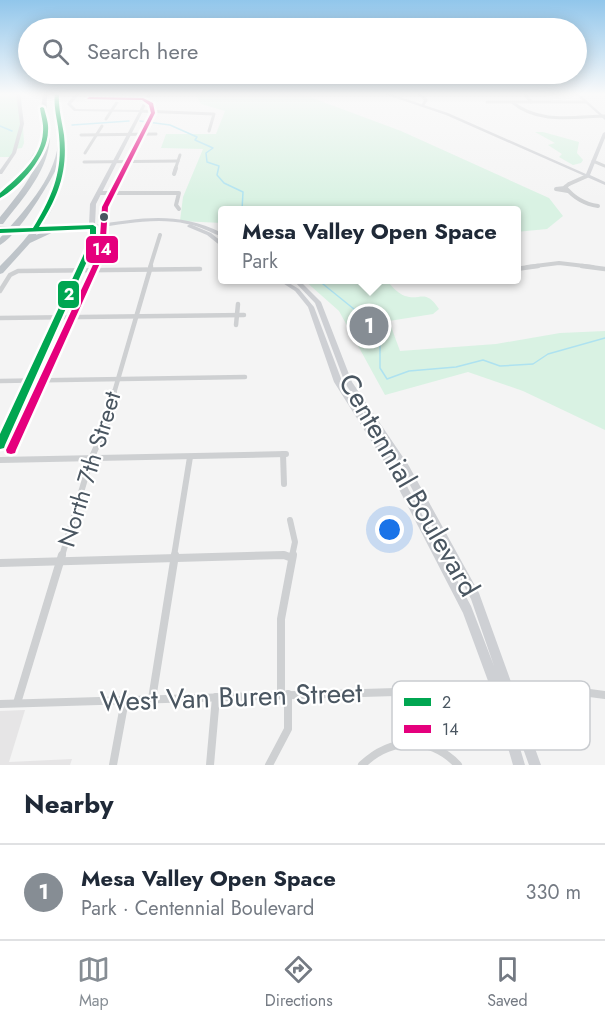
<!DOCTYPE html>
<html lang="en">
<head>
<meta charset="utf-8">
<style>
  :root { --surface:#fff; --page:#f2f2f3; --text:#1f2937; --muted:#747a83; --line:#e0e1e3; --accent:#868d94 }
  body { margin:0; font-family:Jost,sans-serif; background:var(--page); color:var(--text) }
  .you { position:absolute; left:390px; top:530px; width:21px; height:21px; margin:-15px; border:4px solid #fff; border-radius:50%; background:#1a73e8; box-shadow:0 0 0 9px #1a73e833 }
  .badge { display:grid; place-items:center; width:39px; height:39px; border-radius:50%; background:var(--accent); color:#fff; font-size:20px; font-weight:700 }
  .pin { position:absolute; translate:-50% -50%; border:3px solid #fff; box-shadow:0 2px 6px #0006 }
  .popup { position:absolute; left:218px; top:206px; width:303px; height:78px; box-sizing:border-box; display:grid; place-content:center; border-radius:6px; background:var(--surface); filter:drop-shadow(0 2px 4px #0005); font-size:20px; white-space:nowrap; color:var(--muted) }
  .popup b { font-size:22px; color:var(--text) }
  .popup::after { content:''; position:absolute; left:50%; top:100%; margin-left:-12px; border:12px solid transparent; border-top-color:var(--surface) }
  .list { margin:0; padding:0; list-style:none }
  h2 { display:flex; justify-content:space-between; align-items:center; height:78px; margin:0; padding:0 24px; font-size:26px }
  h2 small { font-size:20px; font-weight:400; color:var(--muted) }
  .list li { display:grid; grid-template-columns:39px 1fr auto; gap:18px; align-items:center; box-sizing:border-box; height:96px; padding:0 24px; border-top:2px solid var(--line) }
  .list b { display:block; font-size:22px; white-space:nowrap }
  .list p { margin:0; font-size:20px; white-space:nowrap; color:var(--muted) }
  .list em { font-size:20px; font-style:normal; color:var(--muted) }
  .icon { flex:none; width:33px; height:33px; fill:none; stroke:currentColor; stroke-width:2; stroke-linecap:round; stroke-linejoin:round }
  .map { position:relative; flex:none; width:605px; height:765px; overflow:hidden }
  .search { position:absolute; background:var(--surface); box-shadow:0 3px 15px #0003; left:18px; right:18px; top:18px; height:66px; display:flex; align-items:center; gap:15px; box-sizing:border-box; padding:0 21px; border-radius:33px; color:var(--muted); font-size:22px }
  .sheet { height:174px; background:var(--surface) }
  nav { display:flex; justify-content:space-around; align-items:center; box-sizing:border-box; height:84px; border-top:2px solid var(--line); background:var(--surface); font-size:16px; color:var(--muted) }
  nav a { display:grid; justify-items:center; gap:3px }
  nav .on { color:var(--accent) }
  .map>svg:first-child { display:block }
</style>
</head>
<body>
<div class="map">
<svg width="605" height="765" viewBox="0 0 605 765">
  <rect width="100%" height="100%" fill="#f4f4f4"/>
  <!-- education -->
  <path fill="#e6e5e6" d="M25 710 9 762 72 759 70 765H0V711Z"/>
  <!-- green -->
  <g fill="#d9f2e3">
    <path d="M0 93H21L24 143 22 148 14 149 11 157H0Z"/>
    <path d="M195 93H299L401 131 549 198 563 216 547 229 516 232V210H222V223L180 221 183 197 203 149 161 148 166 134H216L225 111 201 104Z"/>
    <path d="M535 132H543L579 142 577 153 583 160 581 163 573 165 559 157 562 154 548 145 555 143Z"/>
    <path d="M304 280H386C392 286 397 293 405 296 421 301 425 288 439 309L433 314 389 321 400 351 496 344 560 333 605 331V430L523 391 468 372 385 395 339 311Z"/>
  </g>
  <g fill="none" stroke-linecap="round" stroke-linejoin="round">
    <!-- stream -->
    <g stroke="#aee2f0" stroke-width="1.5">
      <path d="M140 121 170 125 197 137 195 140 213 148 206 153 207 162 219 166 217 175 224 183 243 192 242 210"/>
      <path d="M72 125 129 121"/>
      <path d="M0 126 12 131"/>
      <path d="M318 280 370 322V331L380 338V368L387 379 409 371 456 367 483 360 500 366 533 364 548 354 605 338"/>
    </g>
    <!-- street-far4 -->
    <g stroke="#ced0d2" stroke-width="3">
      <path d="M150 93 141 111 214 114 209 131"/>
      <path d="M418 93 426 100 423 105"/>
      <path d="M524 93 531 102"/>
      <path d="M487 102H586"/>
      <path d="M512 102C538 124 573 117 605 116"/>
      <path d="M106 119 123 93"/>
      <path d="M81 135 156 134"/>
      <path d="M85 153 102 126"/>
      <path d="M593 161 605 166"/>
      <path d="M84 162 178 161"/>
      <path d="M175 170 180 155"/>
    </g>
    <!-- street-far3 -->
    <g stroke="#ced0d2" stroke-width="4">
      <path d="M174 174 176 168"/>
      <path d="M569 184 565 187C574 198 584 204 598 206"/>
      <path d="M569 184 587 176"/>
      <path d="M565 188 556 189 568 191"/>
      <path d="M99 193H179L176 205 179 209"/>
      <path d="M150 267 160 235"/>
      <path d="M527 267 559 263 593 267"/>
    </g>
    <!-- street-far2 -->
    <g stroke="#ced0d2" stroke-width="4.5">
      <path d="M582 266 605 269"/>
      <path d="M516 269 538 266"/>
      <path d="M0 291 10 275 18 271 200 269"/>
      <path d="M0 318 244 315"/>
      <path d="M236 325 238 304"/>
      <path d="M0 381 245 377"/>
      <path d="M114 393 151 266"/>
    </g>
    <!-- street-far1 -->
    <g stroke="#ced0d2" stroke-width="6">
      <path d="M283 454 284 484"/>
      <path d="M0 460 286 454"/>
      <path d="M290 520 295 542 292 556"/>
      <path d="M62 556 91 459 108 421 114 392"/>
      <path d="M174 556 190 457"/>
      <path d="M248 556H287"/>
    </g>
    <!-- street -->
    <g stroke="#ced0d2" stroke-width="8">
      <path d="M0 563 284 555 292 558"/>
      <path d="M508 689 567 690 605 695"/>
      <path d="M404 691 410 743"/>
      <path d="M281 695V619L293 555"/>
      <path d="M152 699 175 555"/>
      <path d="M17 703 62 555"/>
      <path d="M0 704 496 689"/>
      <path d="M113 765 125 700"/>
      <path d="M210 765 216 697"/>
      <path d="M269 765 288 729V694"/>
      <path d="M362 765C391 737 430 736 458 765"/>
    </g>
    <!-- secondary -->
    <g fill="#ced0d4" fill-rule="evenodd">
      <path d="M16 93H20L24 124 16 153 2 174H0V170L12 153 20 124Z"/>
      <path d="M76 93H80L71 104 76 109 141 110 143 111 96 204 95 225C142 218 177 211 222 233V237C210 232 200 226 187 224 157 217 125 224 95 228L94 248 4 445 3 447 0 448V436L88 248 89 229C59 232 30 230 0 230V226L60 228 89 225 90 204 139 112 74 111 67 104Z"/>
      <path d="M381 93H388L448 113 586 174 603 133 605 132V138L590 175 605 182V185L446 115Z"/>
      <path d="M574 93H578L605 117V120Z"/>
      <path d="M190 224 211 233 222 242V247L207 235 188 227 187 226Z"/>
      <path d="M278 280H284L299 289 314 307 342 381 393 460 471 606 494 666 471 599 403 472 345 383 315 303 293 280H299L321 302 352 382 409 466 479 593 541 765H529L507 704 525 765H513L491 689 463 613 387 466 334 382 308 307 295 291Z"/>
    </g>
    <!-- highway -->
    <g fill="#bec4c9" fill-rule="evenodd">
      <path d="M43 93H48C44 108 50 120 50 135 50 169 23 198 3 224H0V217C17 196 34 176 42 150L32 166 0 198V192L27 164 41 142 43 141 41 109Z"/>
      <path d="M54 93H59C57 112 66 130 63 148L66 150C66 183 55 209 36 235L53 227 60 229 30 243 3 273 0 274V266C28 238 59 203 60 161 52 180 18 236 0 245V238C23 212 54 180 58 144 60 127 52 111 54 93Z"/>
    </g>
    <defs>
      <g id="bus-1">
        <path d="M55 93H59C58 108 62 121 64 135 68 172 58 197 39 227L93 225 96 227V241L5 445 4 448 0 449V434L90 241V229L0 233V229L33 228C52 197 63 172 59 135 58 121 53 108 55 93Z"/>
        <path d="M42 107 44 108C46 116 49 124 48 131 48 155 20 187 0 198V193C18 177 42 158 43 132 44 124 41 116 40 108Z"/>
      </g>
      <path id="bus-2" d="M89 97 143 98 153 103 155 113 108 207 105 252 16 450 15 453 11 454 7 453 6 450 99 252 102 207 151 113 149 105 142 100 87 99Z"/>
    </defs>
    <!-- bus-1 casing -->
    <use href="#bus-1" stroke="#fff" stroke-width="5"/>
    <!-- bus-2 casing -->
    <use href="#bus-2" stroke="#fff" stroke-width="5"/>
    <!-- bus-1 -->
    <use href="#bus-1" fill="#00a651" fill-rule="evenodd"/>
    <!-- bus-2 -->
    <use href="#bus-2" fill="#e5007d" fill-rule="evenodd"/>
  </g>
  <!-- sky -->
  <linearGradient id="sky" x2="0" y2="1"><stop stop-color="#91c6eb"/><stop offset="0.47" stop-color="#fafafa"/><stop offset="1" stop-color="#fafafa" stop-opacity="0"/></linearGradient>
  <rect width="605" height="200" fill="url(#sky)"/>
  <!-- markers -->
  <circle fill="#4a5661" stroke="#fff" stroke-width="2" cx="104" cy="217" r="5"/>
  <g text-anchor="middle" dominant-baseline="central" stroke-width="4.5" stroke-linejoin="round" paint-order="stroke">
    <!-- street labels -->
    <g font-size="24" fill="#4a5661" stroke="#fff">
      <text transform="translate(89 469) rotate(-73)">North 7th Street</text>
    </g>
    <!-- near-street labels -->
    <g font-size="28" fill="#4a5661" stroke="#fff">
      <text transform="translate(409 485) rotate(60)">Centennial Boulevard</text>
      <text transform="translate(231 697) rotate(-2)">West Van Buren Street</text>
    </g>
  </g>
  <!-- legend -->
  <rect x="392" y="681" width="198" height="69" rx="9" fill="#fff" stroke="#c9ccd0" stroke-width="1.5"/>
  <rect x="404" y="698" width="27" height="8" fill="#00a651"/>
  <rect x="404" y="725" width="27" height="8" fill="#e5007d"/>
  <g font-size="16" fill="#4a5661">
    <text x="442" y="708">2</text>
    <text x="442" y="735">14</text>
  </g>
  <g stroke="#fff" stroke-width="2">
    <rect x="85" y="235" width="34" height="29" rx="6" fill="#e5007d"/>
    <rect x="57" y="280" width="23" height="29" rx="6" fill="#00a651"/>
  </g>
  <g font-size="16" text-anchor="middle" font-weight="bold" fill="#fff">
    <text x="102" y="255">14</text>
    <text x="69" y="300">2</text>
  </g>
</svg>
<div class="you"></div>
<div class="pin badge" style="left:369px;top:326px">1</div>
<div class="popup"><b>Mesa Valley Open Space</b>Park</div>
<div class="search"><svg class="icon" aria-label="search" viewBox="0 0 24 24"><circle cx="10" cy="10" r="6"/><path d="M15 15l6 6"/></svg>Search here</div>
</div>
<section class="sheet">
<h2>Nearby<small></small></h2>
<ul class="list">
<li><span class="badge">1</span><div><b>Mesa Valley Open Space</b><p>Park · Centennial Boulevard</p></div><em>330 m</em></li>
</ul>
</section>
<nav>
<a class="on"><svg class="icon" aria-label="map" viewBox="0 0 24 24"><path d="M3 6l6-2 6 2 6-2v14l-6 2-6-2-6 2zM9 4v14M15 6v14"/></svg>Map</a>
<a><svg class="icon" aria-label="directions" viewBox="0 0 24 24"><path d="M12 3l9 9-9 9-9-9zM9 14v-3h6M13 9l2 2-2 2"/></svg>Directions</a>
<a><svg class="icon" aria-label="saved" viewBox="0 0 24 24"><path d="M7 4h10v16l-5-4-5 4z"/></svg>Saved</a>
</nav>
</body>
</html>
